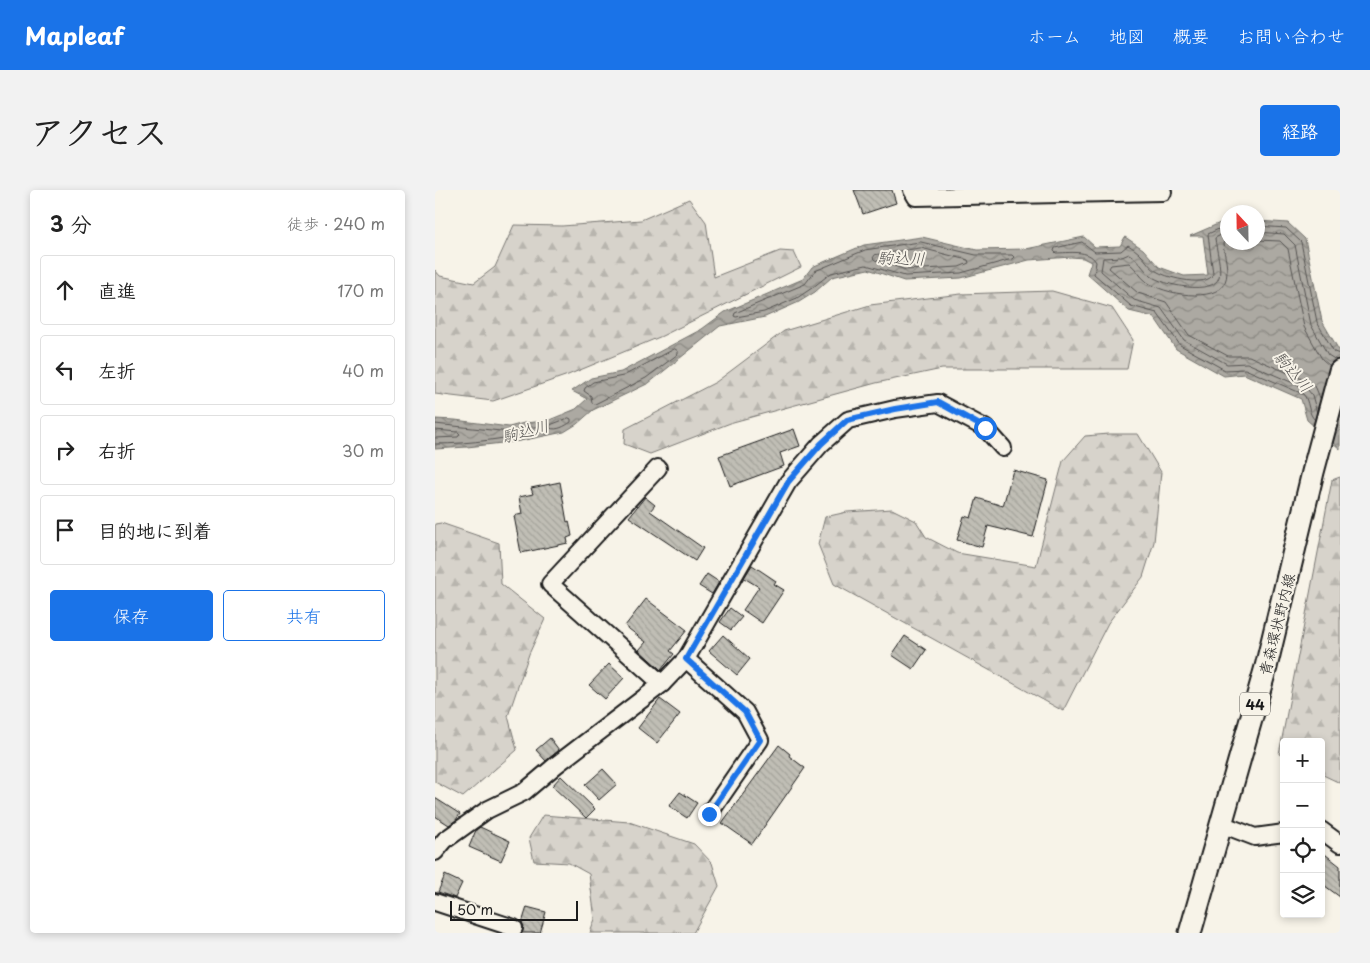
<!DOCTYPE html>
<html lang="ja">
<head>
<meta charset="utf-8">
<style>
  :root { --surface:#fff; --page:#f2f2f2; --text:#222; --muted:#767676; --line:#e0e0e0; --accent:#1a73e8 }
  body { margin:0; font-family:"Playpen Sans","Klee One",sans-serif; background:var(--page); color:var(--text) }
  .controls { position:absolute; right:15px; bottom:15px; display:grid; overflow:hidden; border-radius:5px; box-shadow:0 2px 8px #0003 }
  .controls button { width:45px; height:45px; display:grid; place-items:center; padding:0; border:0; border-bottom:1px solid var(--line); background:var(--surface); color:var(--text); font:25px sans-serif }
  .compass { position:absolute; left:785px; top:15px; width:45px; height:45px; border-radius:50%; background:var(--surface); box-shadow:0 2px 8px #0003; rotate:338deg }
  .scale { position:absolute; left:15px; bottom:12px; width:128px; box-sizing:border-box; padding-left:5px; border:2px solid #1c1c1c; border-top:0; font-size:14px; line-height:18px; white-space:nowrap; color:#1c1c1c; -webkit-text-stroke:4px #f7f3e8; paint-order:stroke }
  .stop { position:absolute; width:15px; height:15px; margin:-11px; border:4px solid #1a73e8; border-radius:50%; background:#fff }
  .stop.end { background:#1a73e8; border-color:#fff; box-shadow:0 1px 5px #0008 }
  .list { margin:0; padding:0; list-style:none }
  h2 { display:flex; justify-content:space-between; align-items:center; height:65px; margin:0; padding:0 20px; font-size:21px }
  h2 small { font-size:16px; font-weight:400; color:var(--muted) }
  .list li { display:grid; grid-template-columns:32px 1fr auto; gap:15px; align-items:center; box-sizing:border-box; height:70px; margin:0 10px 10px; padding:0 10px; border:1px solid var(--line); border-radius:5px }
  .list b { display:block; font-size:19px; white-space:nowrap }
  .list em { font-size:16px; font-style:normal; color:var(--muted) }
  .actions { display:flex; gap:10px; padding:15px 20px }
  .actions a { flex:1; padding:11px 0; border:1px solid var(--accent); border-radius:5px; text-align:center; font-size:18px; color:var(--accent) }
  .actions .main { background:var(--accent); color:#fff }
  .icon { flex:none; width:28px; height:28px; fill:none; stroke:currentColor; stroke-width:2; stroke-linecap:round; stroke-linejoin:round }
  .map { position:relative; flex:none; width:905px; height:743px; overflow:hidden; border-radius:5px }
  header { display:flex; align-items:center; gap:30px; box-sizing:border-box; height:70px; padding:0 25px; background:var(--accent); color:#fff }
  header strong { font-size:24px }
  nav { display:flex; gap:28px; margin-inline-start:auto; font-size:18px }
  .intro { display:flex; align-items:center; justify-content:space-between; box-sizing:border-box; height:120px; padding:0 30px }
  h1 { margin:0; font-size:35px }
  .button { padding:12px 22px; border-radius:5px; background:var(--accent); color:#fff; font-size:18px; font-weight:700 }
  main { display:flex; gap:30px; padding:0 30px }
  aside { flex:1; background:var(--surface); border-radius:5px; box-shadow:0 2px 8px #0003 }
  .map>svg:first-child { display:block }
</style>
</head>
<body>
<header>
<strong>Mapleaf</strong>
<nav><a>ホーム</a><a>地図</a><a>概要</a><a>お問い合わせ</a></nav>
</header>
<div class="intro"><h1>アクセス</h1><a class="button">経路</a></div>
<main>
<aside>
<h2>3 分<small>徒歩 · 240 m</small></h2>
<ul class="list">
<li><svg class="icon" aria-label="ahead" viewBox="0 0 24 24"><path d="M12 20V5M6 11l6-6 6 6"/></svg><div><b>直進</b></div><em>170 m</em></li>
<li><svg class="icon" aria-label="left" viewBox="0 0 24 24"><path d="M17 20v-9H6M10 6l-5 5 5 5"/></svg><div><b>左折</b></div><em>40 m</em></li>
<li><svg class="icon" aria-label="right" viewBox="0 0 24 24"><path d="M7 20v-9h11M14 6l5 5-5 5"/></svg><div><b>右折</b></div><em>30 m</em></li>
<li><svg class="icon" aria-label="arrive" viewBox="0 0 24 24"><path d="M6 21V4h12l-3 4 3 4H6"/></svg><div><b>目的地に到着</b></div></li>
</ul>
<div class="actions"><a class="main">保存</a><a>共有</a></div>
</aside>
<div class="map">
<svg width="905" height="743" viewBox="0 0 905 743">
  <defs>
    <pattern id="forest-firs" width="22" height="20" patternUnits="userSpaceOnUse" patternTransform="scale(1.25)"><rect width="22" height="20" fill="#d7d3cb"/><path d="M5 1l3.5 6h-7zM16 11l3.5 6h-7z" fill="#b8b5ae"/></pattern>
    <pattern id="water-waves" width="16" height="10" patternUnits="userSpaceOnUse" patternTransform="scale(1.25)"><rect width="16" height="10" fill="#aca9a2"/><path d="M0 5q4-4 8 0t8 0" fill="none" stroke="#8b8983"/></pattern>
    <pattern id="building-back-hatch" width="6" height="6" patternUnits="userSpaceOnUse" patternTransform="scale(1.25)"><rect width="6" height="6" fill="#c0beb5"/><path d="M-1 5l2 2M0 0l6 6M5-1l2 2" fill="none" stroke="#a4a39b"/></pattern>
  </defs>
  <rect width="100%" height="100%" fill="#f7f3e8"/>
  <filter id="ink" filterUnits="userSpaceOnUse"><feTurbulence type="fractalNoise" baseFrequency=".02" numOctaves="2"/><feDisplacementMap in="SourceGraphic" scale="10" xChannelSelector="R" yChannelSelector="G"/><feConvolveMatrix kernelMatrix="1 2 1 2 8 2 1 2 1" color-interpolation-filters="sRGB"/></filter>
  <g filter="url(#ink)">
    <!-- forest -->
    <g fill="url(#forest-firs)" stroke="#7a7874">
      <path d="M254 9 271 32 279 87 345 61 359 62 366 77 227 146 133 185 58 211 0 204V80L5 86 39 93 60 77 79 35 127 36 206 30Z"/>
      <path d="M617 101 677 118 698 150 692 179H507L441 193 298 232 215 264 189 254 190 239 281 192 349 141 435 115 526 104Z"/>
      <path d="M674 244H703L726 282 719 352 708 387 673 433 628 521 399 394 383 354 390 327 412 322 457 319 481 331 491 347 522 363 601 376 628 271 650 246Z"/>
      <path d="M905 287V593L886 584V552H849V566L844 564 897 290Z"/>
      <path d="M6 333 64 353 66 394 110 429 94 464 73 526 82 560 28 607 0 592V334Z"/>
      <path d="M108 625 194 632 259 654 277 673 284 696 258 743H155L160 729 154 684 134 673 99 671 94 648Z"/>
    </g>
    <!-- water -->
    <path fill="url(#water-waves)" stroke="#72716c" d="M792 30V52H822L823 31 853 33 870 49 887 131 905 162V259L872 230 866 209 809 184 789 186 741 159 719 127 694 121 652 84 656 72 648 68 636 67 594 70 526 88 469 91 433 79 397 87 380 102 364 112 330 127 285 136 214 193 158 220 142 234 129 242 85 251 32 257 0 259V229L20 230 74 237 89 233 112 231 141 219 152 209 137 201 156 188 186 182 267 139 290 122 368 89 377 77 429 55 487 47 542 60 591 59 649 47 660 57 685 56 690 47 708 59 724 77 749 86 773 85 768 46H755Z"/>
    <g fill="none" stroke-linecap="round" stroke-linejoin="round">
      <!-- shore -->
      <g stroke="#565452" stroke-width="1">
        <path d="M792 35 773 44 778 84C773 98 733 88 723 82 716 79 711 70 706 65 702 61 698 58 693 55L686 61 660 62 647 52 620 58 619 61 621 63C633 63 654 59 661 72L659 84 696 116 722 123 745 155 790 180 810 179 868 204C875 211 872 223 880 230"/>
        <path d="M822 36 851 38 866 52 882 132 899 162 905 164"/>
        <path d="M792 42 780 48C781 59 787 78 784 87 779 106 727 95 716 86 708 79 703 69 694 64L687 67 668 68 666 81 699 110 726 118 749 150 792 174 812 173 872 199 877 205 882 223"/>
        <path d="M822 42 849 44 860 55 876 135 893 165 901 170"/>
        <path d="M792 50 788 53C789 65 795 81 790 92 781 114 728 104 712 92 705 87 701 78 694 73L676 75 674 78 703 103 731 112 754 145 793 166H814L874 192 881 198 885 208"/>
        <path d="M822 50 845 51 853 59 869 137 887 169 895 176"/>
        <path d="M486 52 541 65H577L579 67 577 69 526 83 470 86 431 75 396 83 377 98 362 108 329 122 301 127 299 126 300 123 370 94 380 81 430 60Z"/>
        <path d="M486 58 533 70 534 73 524 77 471 80 440 70 438 68 440 65Z"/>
        <path d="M240 159 243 161V164L211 188 160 214 157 213 156 206 149 201 150 198 158 192 188 186Z"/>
        <path d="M134 228 136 229V232C130 236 122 241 115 238L116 235Z"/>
        <path d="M0 234 75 242 90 238 108 236 110 239 108 241C73 248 36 254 0 254"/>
        <path d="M0 240 23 242 25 244 23 247 0 248"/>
      </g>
    </g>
    <!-- building -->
    <g fill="url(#building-back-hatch)" stroke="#1c1c1c">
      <path d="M419 0H457L461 13 428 24Z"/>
      <path d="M359 239 365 256 345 263 349 276 295 296 284 266Z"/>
      <path d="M578 280 613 290 598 347 553 336 547 357 522 350 529 326 536 328 542 308 568 316Z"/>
      <path d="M125 292 132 332 134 331 137 346 132 348 133 353 86 363 79 326 87 324 84 307 98 304 96 298Z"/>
      <path d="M210 307 220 315 215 321 268 358 260 371 194 327Z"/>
      <path d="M317 375 341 391 339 394 349 400 327 433 308 420 324 397 309 388Z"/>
      <path d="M272 384 284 392 277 404 264 396Z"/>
      <path d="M211 409 252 440 235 461 239 464 226 480 204 460 211 452 190 436Z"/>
      <path d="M295 418 307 427 296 440 285 432Z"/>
      <path d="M288 445 315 469 302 485 274 461Z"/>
      <path d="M470 446 491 460 478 479 457 465Z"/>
      <path d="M174 474 189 488 170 509 154 495Z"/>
      <path d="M225 509 245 524 222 553 203 538Z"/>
      <path d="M115 548 124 560 111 571 101 560Z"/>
      <path d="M344 555 355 564 354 566 370 578 317 654 287 633Z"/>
      <path d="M168 579 182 594 164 610 150 595Z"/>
      <path d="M126 586 160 619 151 628 117 596Z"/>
      <path d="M245 602 262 613 252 628 234 616Z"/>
      <path d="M0 608 25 624 21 630 14 635 0 626Z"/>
      <path d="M45 637 75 651 66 671 34 657 41 640Z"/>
      <path d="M886 661 905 676V707L886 693Z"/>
      <path d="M10 685 27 693 20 708 3 702Z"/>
      <path d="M92 717 111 722 105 743H87L89 736 87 733Z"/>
    </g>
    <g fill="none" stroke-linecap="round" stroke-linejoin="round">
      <defs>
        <g id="minor">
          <path d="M477 0 481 7 728 2"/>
          <path d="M223 278 115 394 227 494"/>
          <path d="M251 469 310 522 325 550 274 624"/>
          <path d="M786 634 820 647 849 643"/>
          <path d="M886 640 905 654"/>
          <path d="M0 662 10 650 52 620 89 602 121 575 227 494 251 469 353 292 386 254 413 230 460 219 503 213 550 238 568 258"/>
          <path d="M0 712 79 738"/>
        </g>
        <path id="major" d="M755 743 831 477 878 282 905 181"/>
      </defs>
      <!-- minor casing -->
      <use href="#minor" stroke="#1c1c1c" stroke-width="20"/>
      <!-- major casing -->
      <use href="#major" stroke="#1c1c1c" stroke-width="25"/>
      <!-- minor -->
      <use href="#minor" stroke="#f7f3e8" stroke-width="16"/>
      <!-- major -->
      <use href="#major" stroke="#f7f3e8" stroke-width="21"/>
    </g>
  </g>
  <g fill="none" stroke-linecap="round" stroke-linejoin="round" filter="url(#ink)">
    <!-- route -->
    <path stroke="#1a73e8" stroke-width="6" d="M274 624 325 550 310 522 251 469 353 292 386 254 412 230 460 219 503 212 550 238"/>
  </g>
  <g text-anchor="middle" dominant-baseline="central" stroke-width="4" stroke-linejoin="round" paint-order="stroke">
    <!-- shield labels -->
    <rect fill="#f7f3e8" stroke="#5e5c59" stroke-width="1" x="805" y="502.5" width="30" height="23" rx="4"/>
    <g font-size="14" font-weight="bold" fill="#1c1c1c">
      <text x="820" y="514">44</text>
    </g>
    <!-- street labels -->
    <g font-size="15" fill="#1c1c1c" stroke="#f7f3e8">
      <text transform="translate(841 434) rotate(-76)">青森環状野内線</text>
    </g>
    <!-- water labels -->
    <g font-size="16" font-style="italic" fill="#565452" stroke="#f7f3e8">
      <text transform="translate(466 67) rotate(1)">駒込川</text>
      <text transform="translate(859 181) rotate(49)">駒込川</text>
      <text transform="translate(90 240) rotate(-15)">駒込川</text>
    </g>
  </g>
</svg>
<div class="controls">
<button>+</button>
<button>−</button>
<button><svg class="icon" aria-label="locate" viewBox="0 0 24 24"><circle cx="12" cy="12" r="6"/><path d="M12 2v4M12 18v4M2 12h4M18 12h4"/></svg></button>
<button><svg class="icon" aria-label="layers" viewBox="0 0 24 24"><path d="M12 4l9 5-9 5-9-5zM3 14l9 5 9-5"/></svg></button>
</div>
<svg class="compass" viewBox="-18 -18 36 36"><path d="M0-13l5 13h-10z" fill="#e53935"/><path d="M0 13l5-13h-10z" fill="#767676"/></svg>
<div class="scale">50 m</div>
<div class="stop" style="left:550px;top:238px"></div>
<div class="stop end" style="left:274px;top:624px"></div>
</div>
</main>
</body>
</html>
